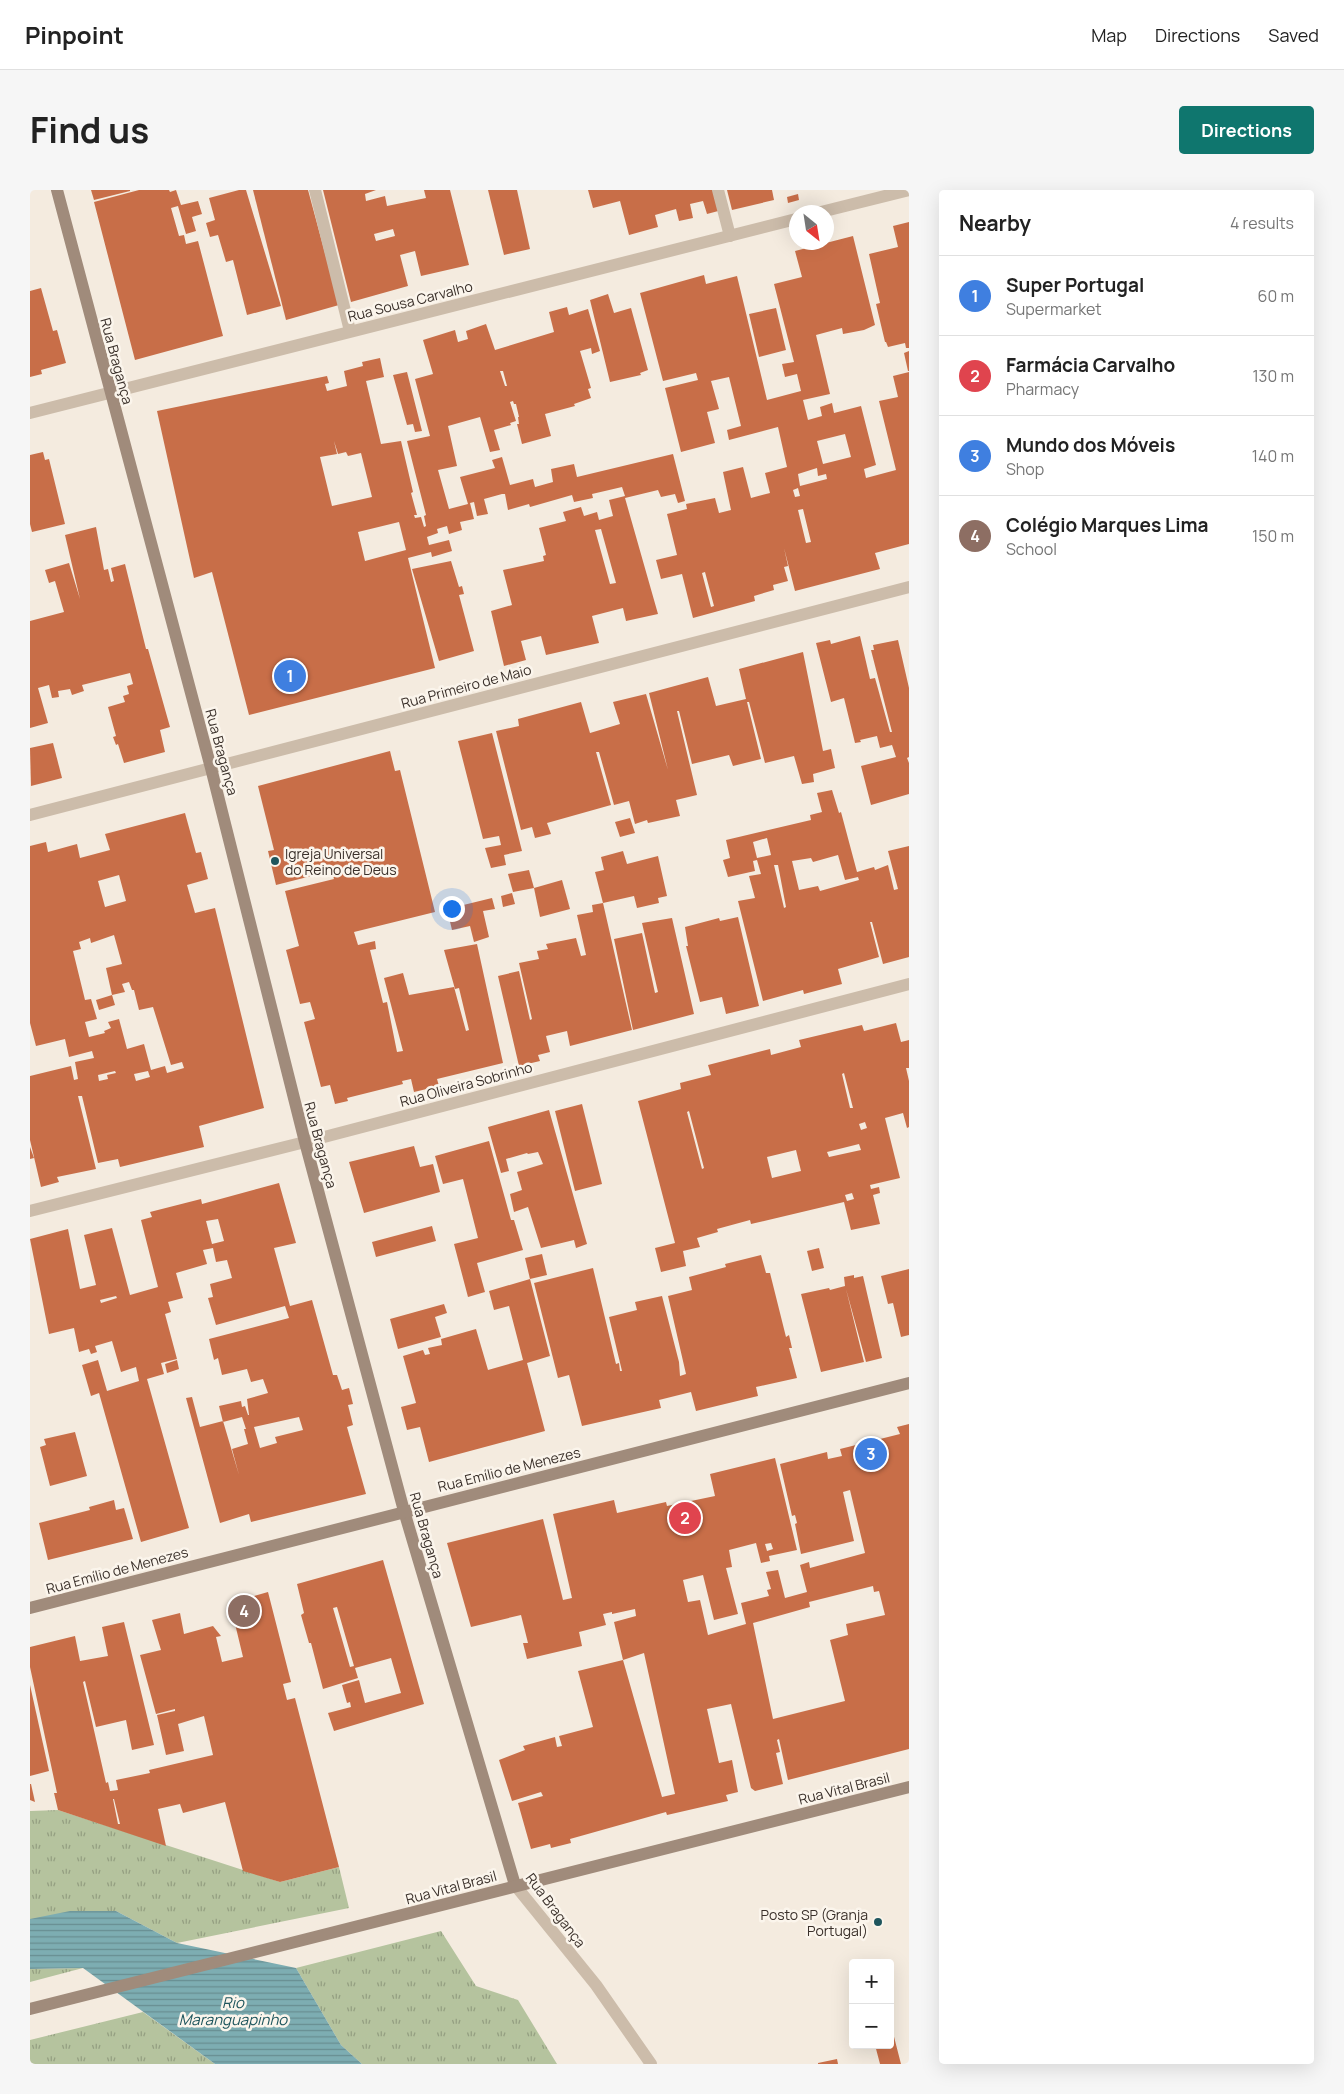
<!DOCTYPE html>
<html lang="en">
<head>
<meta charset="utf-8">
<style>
  :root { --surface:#fff; --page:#f6f6f6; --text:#222; --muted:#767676; --line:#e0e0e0; --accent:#0f766e }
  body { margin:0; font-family:Manrope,sans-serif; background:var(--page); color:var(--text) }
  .controls { position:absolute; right:15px; bottom:15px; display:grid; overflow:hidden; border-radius:5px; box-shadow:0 5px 20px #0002 }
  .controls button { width:45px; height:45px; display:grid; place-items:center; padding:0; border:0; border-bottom:1px solid var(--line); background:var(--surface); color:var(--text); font:25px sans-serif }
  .compass { position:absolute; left:759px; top:15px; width:45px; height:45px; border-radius:50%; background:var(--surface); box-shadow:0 5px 20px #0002; rotate:150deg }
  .you { position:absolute; left:421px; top:718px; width:18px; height:18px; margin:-12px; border:4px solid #fff; border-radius:50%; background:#1a73e8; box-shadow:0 0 0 8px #1a73e833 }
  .badge { display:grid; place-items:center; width:32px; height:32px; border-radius:50%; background:var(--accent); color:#fff; font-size:16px; font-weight:700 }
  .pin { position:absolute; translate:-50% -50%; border:2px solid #fff; box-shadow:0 1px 5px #0006 }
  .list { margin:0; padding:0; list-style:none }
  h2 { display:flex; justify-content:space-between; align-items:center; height:65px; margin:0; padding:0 20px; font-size:21px }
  h2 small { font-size:16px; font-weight:400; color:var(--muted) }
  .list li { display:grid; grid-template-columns:32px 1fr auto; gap:15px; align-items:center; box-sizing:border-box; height:80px; padding:0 20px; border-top:1px solid var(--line) }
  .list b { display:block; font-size:19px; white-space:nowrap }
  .list p { margin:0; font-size:16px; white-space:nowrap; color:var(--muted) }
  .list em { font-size:16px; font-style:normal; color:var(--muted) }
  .map { position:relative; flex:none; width:879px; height:1874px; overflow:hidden; border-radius:5px }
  header { display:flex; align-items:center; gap:30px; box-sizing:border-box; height:70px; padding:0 25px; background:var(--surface); border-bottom:1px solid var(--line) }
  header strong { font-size:24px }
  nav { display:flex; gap:28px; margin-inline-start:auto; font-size:18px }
  .intro { display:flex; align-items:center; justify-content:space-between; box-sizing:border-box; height:120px; padding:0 30px }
  h1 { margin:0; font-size:35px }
  .button { padding:12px 22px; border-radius:5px; background:var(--accent); color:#fff; font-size:18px; font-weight:700 }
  main { display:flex; gap:30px; padding:0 30px }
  aside { flex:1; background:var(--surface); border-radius:5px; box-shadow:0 5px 20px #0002 }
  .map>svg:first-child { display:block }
</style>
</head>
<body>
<header>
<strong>Pinpoint</strong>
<nav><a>Map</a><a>Directions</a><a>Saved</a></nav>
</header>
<div class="intro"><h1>Find us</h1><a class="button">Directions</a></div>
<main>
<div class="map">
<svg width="879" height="1874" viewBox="0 0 879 1874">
  <defs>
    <pattern id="grass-tufts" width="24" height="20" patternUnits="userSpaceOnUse" patternTransform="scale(1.25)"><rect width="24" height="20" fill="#b5c39e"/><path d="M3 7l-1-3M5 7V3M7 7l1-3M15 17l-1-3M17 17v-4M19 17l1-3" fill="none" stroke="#949f81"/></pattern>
    <pattern id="water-rules" width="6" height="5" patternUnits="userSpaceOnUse" patternTransform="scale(1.25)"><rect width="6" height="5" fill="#7dadb2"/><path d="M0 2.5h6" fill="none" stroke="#678d91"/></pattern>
  </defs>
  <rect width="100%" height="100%" fill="#f4ebdf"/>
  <!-- grass -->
  <g fill="url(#grass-tufts)">
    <path d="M28 1620 250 1692 309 1677 319 1718 147 1753 86 1721 0 1731V1621Z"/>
    <path d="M411 1741 446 1796 488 1810 527 1874H332L311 1855 266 1778Z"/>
    <path d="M53 1778 0 1792V1779Z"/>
    <path d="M113 1822 185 1874H0V1850Z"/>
  </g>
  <!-- water -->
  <path fill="url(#water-rules)" d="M40 1721H86L147 1753 266 1778 311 1855 332 1874H185L53 1778 0 1779V1729Z"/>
  <!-- building -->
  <g fill="#c86e48" fill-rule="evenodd">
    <path d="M61 0H100V1L64 10Z"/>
    <path d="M109 0H139L140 2 146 0 151 15 168 11 172 24 162 27 166 41 156 44 148 16 141 18 149 46 154 45 156 54 168 51 193 146 105 170 64 12Z"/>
    <path d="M209 0H216L251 116 217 125 203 70 196 72 188 45 180 47 176 33 185 30 179 8Z"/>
    <path d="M223 0H278L309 115 256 130Z"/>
    <path d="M293 0H346L335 4 336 11 355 6 357 16 396 8 394 0H420L439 75 391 86 385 61 370 65 378 96 321 112ZM363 39 365 46 346 51 344 44Z"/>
    <path d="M458 0H487L500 59 474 65Z"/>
    <path d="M558 0H686L692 20 677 24 673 11 660 14 663 28 649 31 646 19 625 25 628 37 599 45 590 11 563 18Z"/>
    <path d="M697 0H742L744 10 702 20Z"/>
    <path d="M768 4 769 10 758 13 757 7Z"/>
    <path d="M879 32V158H876L875 153 858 157 856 152H855L846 114 850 113 839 64 868 57 863 36Z"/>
    <path d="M823 46 845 135 834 140 813 144 812 138 786 145 800 204 773 210 778 230 792 226 790 217 802 213 804 223 831 216 846 275 834 279 836 288 866 280 849 211 868 207 863 186 879 182V354L845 363 850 379 765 401 754 358 758 376 754 377 758 391 743 395 744 400 724 406 725 411 663 428 652 384 631 389 626 370 647 365 637 324 657 319 656 314 685 308 689 323 701 320 693 282 713 277 721 308 740 303 735 283 757 277 748 237 699 250 697 240 711 236 699 187 681 191 689 219 677 222 685 253 651 262 635 198 668 190 666 183 633 191 610 103 674 85 676 94 707 86 737 210 771 201 767 184 755 187 752 174 764 172 744 94 772 87 765 61ZM815 244 821 267 793 274 787 251ZM787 278 788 286 796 284 797 289 770 296 768 284ZM768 298 770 306 765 307 763 300ZM773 319 781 352 776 353 768 320ZM675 382 684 416 681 417 672 383Z"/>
    <path d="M11 98 23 141 27 140 36 173 11 180 12 184 0 187V101Z"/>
    <path d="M578 104 584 123 601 118 618 180 610 183 611 185 580 192 560 110Z"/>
    <path d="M537 117 539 125 558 119 570 161 562 164 561 158 550 161 561 198 558 199 561 208 544 214 545 216 515 224 521 246 492 254 487 234H489L488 227H489L486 214H484L483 211 480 212 486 231 480 233 481 235 464 240 470 260 460 262 450 227 418 236 427 276 408 280 419 319 438 314 430 287 465 278 462 270 472 267 480 295 503 289 505 297 523 292 521 279 544 274 547 287 643 264 655 311 648 313 645 304 631 307 628 300 595 308 628 424 596 431 593 418 562 426 569 453 516 465 511 446 491 451 496 470 474 476 461 421 482 415 473 380 514 371 513 366 516 365 509 338 536 331 533 322 551 317 554 326 567 322 569 330 583 326 579 310 595 306 592 297 562 304 563 308 544 312 542 305 500 317 499 314 478 320 475 304H472L454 309 458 324 447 326 444 312 440 313 444 329 430 332 432 340 419 344 417 336 407 339 408 343 397 347 399 355 419 350 422 361 402 367 401 362 378 368 405 478 219 525 182 382 164 388 127 221 297 186 299 193 295 194 297 201 317 196 314 181 333 176 332 172 350 168 354 187 336 191 351 254 371 251 383 302 381 303 387 325H384L385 328 391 327 394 337 396 336 394 326 396 325 377 251 400 246 385 189 403 184 393 150 425 140 428 152 438 149 436 141 456 134 465 160 524 142 519 122ZM470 181H473L477 196H475ZM304 251 308 264 316 262 318 266 331 263 342 307 302 316 290 267 307 264ZM369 332 376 360 335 371 328 342ZM571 339 586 393 580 394 565 340Z"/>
    <path d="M746 118 756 160 729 167 719 124Z"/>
    <path d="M879 161V181H878L874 163Z"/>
    <path d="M377 182 392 241 385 242 383 234 377 235 363 185Z"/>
    <path d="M13 262 15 270 19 269 35 334 2 342 0 334V265Z"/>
    <path d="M66 337 74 380 78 379 81 392 84 391 81 378 95 374 116 459H118L140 537 130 540 135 562 94 573 88 554 86 555 83 547 86 546 78 517 95 512 93 506 99 504 97 496 103 494 100 483 52 495 54 501 42 505 40 499 28 501 29 507 22 508 19 495 8 498 18 533 0 538V431L34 422 25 391 19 393 15 380 39 373 50 409 35 345Z"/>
    <path d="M421 371 429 397 432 396 434 404 429 405 444 461 409 471 382 379Z"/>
    <path d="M830 446 840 489 845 488 860 542H862L841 460H844L843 455 868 450 879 498V567L877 568 879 573V604L841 615 831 576 866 567 862 555 850 558 847 546 830 550 831 552 825 553 814 508 801 512 786 453 800 450 801 454Z"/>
    <path d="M773 462 793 561 801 559 805 578 783 584 784 592 772 594 764 566 735 573 719 512H717L731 569 703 576 699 565 662 574 649 521H647L667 605 646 610 650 626 618 633 617 630 605 634 599 611 584 615 569 562H566L581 615 517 633 521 644 505 648 502 637 491 640 466 541 489 536 488 529 551 512 560 543 590 534 583 512 616 504 638 580 619 503 678 487 686 516 716 509 709 479Z"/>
    <path d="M462 543 492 661 474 665 476 675 461 678 455 658 471 655 469 646 453 649 428 551Z"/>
    <path d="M23 553 32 588 1 596 0 558Z"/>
    <path d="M360 561 365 581 370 580 405 722 324 742 328 755 345 751 346 759 340 760 353 813 357 812 367 862 373 861 354 788 373 783 379 805 424 797 436 841 439 840 429 798 425 799 414 760 447 754 473 873 407 889 409 896 384 902 381 889 372 891 373 894 317 908 318 911 305 914 300 895 291 897 274 832 285 829 280 812 270 814 256 760 269 756 255 701 304 689 301 681 246 695 238 661 244 660 228 596Z"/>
    <path d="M802 600 809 623 811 622 827 682 844 677 845 680 858 675 864 700 868 699 858 661 879 656V767L853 774 842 732H840L849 767 808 779 812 794 774 804 773 800 733 811 708 711 725 708 719 686 731 684 727 670 723 671 725 681 698 687 693 670 700 668 696 650 781 630 780 625 792 622 787 603ZM737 648 741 665 727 668 723 652ZM808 665 815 690 828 687 829 690 790 701 788 696 769 700 762 671 781 668 783 672ZM744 675H748L756 717 754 718Z"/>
    <path d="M155 623 166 663 171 662 178 689 157 695 165 723 185 718 234 918 169 936 174 957 90 977 88 969 68 973 52 906H48L66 979 27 987 29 992 11 997 0 950V886L41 876 44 890 48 889 45 872 64 868 62 861 39 867 35 849 6 856 0 833V656L16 652 18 662 47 654 50 668 80 660 75 644ZM89 685 96 711 75 717 68 691ZM84 745 92 774 76 778 82 805 95 802 92 794 99 792 102 800H104L109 820 123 817 141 875 152 872 154 878 137 883 135 876 121 880 114 854 97 859 89 829 78 832 81 838 74 841 75 843 59 847 55 832 67 829 61 809 55 810 43 761 51 759 49 752 60 748 61 753ZM85 881 86 883 77 885 78 889 69 891 68 885ZM118 881 120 887 106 891 104 884Z"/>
    <path d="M600 628 605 643 590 647 585 632Z"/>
    <path d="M593 661 597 674 628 666 637 706 628 708 629 713 607 718 604 706 573 713 565 682 574 680 571 667Z"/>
    <path d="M499 680 504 698 483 702 478 684Z"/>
    <path d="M532 690 540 719 510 727 504 698Z"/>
    <path d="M482 703 485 714 473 717 471 706Z"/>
    <path d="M462 708 465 719 453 721 459 747 444 752 440 736 422 740 417 719Z"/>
    <path d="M573 713 602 840 540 856 537 841 516 846 520 862 508 865 510 871 489 876 468 786 489 781 500 830 502 829 489 773 509 769 507 761 518 759 516 754 546 748 551 766 556 765 547 725 563 722 562 715Z"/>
    <path d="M708 727 729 816 696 824 692 807 670 812 656 756H658L655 737 689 728 690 731Z"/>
    <path d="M642 728 664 824 603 840 584 749 612 743 625 803 628 802 612 733Z"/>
    <path d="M82 805 85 815 69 820 66 810Z"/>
    <path d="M866 833 871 852 879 850V878H876L879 891V937L877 938 873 923 855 928 870 988 840 995 841 999 849 997 850 1003 843 1005 850 1034 821 1040 814 1012 721 1034 720 1030 687 1039 688 1042 667 1048 670 1057 653 1061 656 1076 631 1082 625 1058 645 1053 608 911 651 899 650 893 681 885 678 875 740 859 741 865 771 857 769 850 832 835 834 841ZM814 883 823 918H820L812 884ZM659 921 674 978 672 979 657 922ZM835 932 837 938 831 940 829 934ZM829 954 831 960 799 967 797 962ZM766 960 771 981 742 988 737 967ZM822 1003 824 1009 817 1011 815 1005Z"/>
    <path d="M552 914 572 994 545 1001 525 921Z"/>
    <path d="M519 920 557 1054 546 1058 544 1050 511 1058 498 1017 484 1022 480 1004 492 1000 487 982 513 974 508 962 498 964 497 963 476 969 479 981 471 983 458 937Z"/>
    <path d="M459 951 481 1030H484L493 1060 447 1073 455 1102 438 1107 424 1054 448 1048 433 989 413 994 405 966Z"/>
    <path d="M384 956 390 977 403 974 410 1002 334 1023 319 972Z"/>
    <path d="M0 957 4 968 0 969Z"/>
    <path d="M249 993 266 1053 244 1058 260 1116 282 1110 303 1185H307L312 1200 319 1198 323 1214 318 1215 323 1235 317 1237 336 1304 221 1332 219 1324 190 1333 156 1208 162 1207 170 1237 193 1231 209 1285 202 1259 218 1254 214 1239H216L212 1227 193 1232 189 1216 211 1211 212 1217 215 1216 218 1225H219L217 1209 238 1203 233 1189 221 1192 217 1179 192 1185 188 1168 184 1170 179 1149 259 1128 255 1116 186 1135 178 1108 183 1107 180 1094 202 1088 197 1070 186 1072 183 1058 173 1060 177 1074 146 1083 153 1108 138 1112 141 1122 135 1124 147 1169 131 1173 134 1184 117 1189 159 1338 111 1352 69 1203 61 1206 52 1175 68 1170 77 1201 109 1191 106 1177 91 1182 82 1151 65 1156 67 1162 61 1164 59 1159 49 1162 44 1138 19 1144 0 1049 38 1039 50 1099 66 1095 54 1045 82 1038 100 1105 128 1097 111 1030 122 1027 120 1022 171 1009 172 1014ZM188 1029 194 1051 182 1054 176 1031ZM86 1106 87 1108 71 1113 70 1110ZM269 1227 273 1240 245 1247 247 1253 230 1258 224 1237Z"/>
    <path d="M402 1036 406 1051 346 1067 342 1052Z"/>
    <path d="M789 1058 794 1078 782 1081 777 1061Z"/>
    <path d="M512 1064 517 1085 500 1089 495 1068Z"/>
    <path d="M731 1065 736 1083H740L756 1147 759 1145 762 1158H759L767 1188 726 1197 728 1206 666 1221 661 1202 629 1210 631 1218 552 1236 539 1185 528 1188 504 1093 563 1078 586 1174 589 1173 590 1181H592L579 1127 607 1120 605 1112 632 1106 649 1172 650 1186 656 1184 638 1106 662 1100 659 1087 696 1077 695 1074Z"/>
    <path d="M879 1079V1145L871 1147 863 1113 858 1114 851 1086Z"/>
    <path d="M824 1085V1088L833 1086 852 1168 836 1172 816 1099 834 1172 791 1182 771 1104 799 1098 800 1100 815 1096 814 1087Z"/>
    <path d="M500 1089 520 1166 497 1173 515 1241 399 1272 390 1237 377 1240 371 1217 386 1213 373 1166 393 1160 395 1165 400 1164 398 1158 412 1155 411 1149 446 1139 458 1180 493 1170 479 1116 464 1120 459 1101Z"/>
    <path d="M414 1114 417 1123 405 1127 411 1147 368 1159 360 1129Z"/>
    <path d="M147 1170 149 1179 137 1183 135 1174Z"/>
    <path d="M879 1234V1559L758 1590 749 1549 747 1550 750 1562 746 1563 753 1594 725 1601 721 1598 701 1514 677 1519 689 1573 702 1570 708 1602 696 1605 698 1611 637 1625 636 1622 540 1649 541 1653 521 1658 520 1654 501 1659 488 1613 513 1606 511 1602 482 1611 469 1570 495 1560 493 1556 525 1547 527 1557 532 1556 529 1546 563 1537 548 1481 593 1470 584 1432 606 1426 605 1419 582 1424V1422L573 1424 576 1435 549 1442 552 1456 497 1469 493 1453H498L491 1425 441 1437 417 1353 513 1329 533 1410 542 1408 523 1324 584 1310 587 1323 636 1312 637 1316 685 1306 680 1284 745 1268 767 1360 739 1366 740 1371 731 1373 726 1353 699 1360 702 1377 696 1378 708 1424 684 1430 673 1385 653 1390 658 1412 670 1410 678 1445 716 1434 711 1413 739 1406 737 1400 741 1399 736 1382 748 1380 755 1408 777 1402 770 1375 779 1372 780 1378 835 1363 820 1300 813 1302 824 1351 771 1364 765 1334 767 1333 765 1325 762 1326 750 1274 797 1262 798 1269 812 1266 810 1259 870 1244 867 1237ZM741 1353 743 1359 737 1361 735 1354ZM843 1396 844 1402 849 1401 855 1425 816 1434 818 1445 800 1450 815 1511 743 1529 723 1433 780 1417 779 1412ZM614 1463 645 1604 632 1607 593 1470Z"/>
    <path d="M45 1242 57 1286 20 1296 10 1257 16 1255 14 1249Z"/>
    <path d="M84 1310 86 1320 94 1318 103 1349 18 1370 9 1333 60 1320 59 1317Z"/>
    <path d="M353 1370 394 1514 304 1541 298 1523 321 1517 320 1512 317 1513 312 1495 329 1490 335 1513 371 1503 361 1468 325 1478 328 1488 293 1499 281 1453H279L271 1425 274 1423 267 1394ZM307 1417 324 1476 320 1477 303 1418Z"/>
    <path d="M238 1402 261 1492 253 1494 257 1510 265 1508 309 1677 250 1692 213 1681 195 1612 153 1623 150 1614 128 1619 136 1656 28 1620 24 1603H27L0 1477V1457L45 1446 50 1471 78 1466 72 1437 94 1432 124 1555 102 1560 96 1530 66 1537 55 1491 53 1492 76 1593 78 1592 80 1601 88 1600 86 1590 120 1583 119 1580 183 1565 174 1526 148 1534 154 1561 136 1565 127 1525 145 1521V1519L126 1524 110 1465 131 1460 122 1430 150 1423 154 1444 183 1436 191 1446 186 1447 192 1472 213 1467 200 1413ZM83 1609H84L90 1634H88Z"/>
    <path d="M0 1495 19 1581 0 1586Z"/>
    <path d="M0 1594H1L5 1612 0 1610Z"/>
    <path d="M861 1835 871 1874H850L845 1855H860Z"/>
    <path d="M807 1869 808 1874H788V1873Z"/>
  </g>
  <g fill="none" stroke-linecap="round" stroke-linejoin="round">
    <!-- lane -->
    <g stroke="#ccbcaa" stroke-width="12">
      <path d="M285 0 320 141"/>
      <path d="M688 0 700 46"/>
    </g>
    <!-- street -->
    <g stroke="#ccbcaa" stroke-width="12">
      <path d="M791 22 879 0"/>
      <path d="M0 223 766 29"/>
      <path d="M0 625 879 397"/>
      <path d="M0 1021 275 952 879 794"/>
      <path d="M485 1695 566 1795 621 1874"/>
    </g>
    <!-- secondary -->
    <g stroke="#a08b7b" stroke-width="12">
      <path d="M27 0 181 578 275 952 374 1321 485 1695"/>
      <path d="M0 1418 879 1193"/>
      <path d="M0 1819 879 1597"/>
    </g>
  </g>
  <!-- markers -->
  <g fill="#1e555d" stroke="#fbf5ec" stroke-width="2">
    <circle cx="245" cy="671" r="5"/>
    <circle cx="848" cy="1732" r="5"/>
  </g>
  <g text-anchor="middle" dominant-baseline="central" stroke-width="5" stroke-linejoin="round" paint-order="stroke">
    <!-- street labels -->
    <g font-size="14" fill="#3a302a" stroke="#fbf5ec">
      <text transform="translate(380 111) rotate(-14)">Rua Sousa Carvalho</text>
      <text transform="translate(87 171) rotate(75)">Rua Bragança</text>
      <text transform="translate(436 496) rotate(-15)">Rua Primeiro de Maio</text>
      <text transform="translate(192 562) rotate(75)">Rua Bragança</text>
      <text transform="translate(436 894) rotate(-15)">Rua Oliveira Sobrinho</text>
      <text transform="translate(291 955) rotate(75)">Rua Bragança</text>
      <text transform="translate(479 1279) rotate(-14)">Rua Emílio de Menezes</text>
      <text transform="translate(397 1345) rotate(74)">Rua Bragança</text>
      <text transform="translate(87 1380) rotate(-15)">Rua Emílio de Menezes</text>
      <text transform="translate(814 1598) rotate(-14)">Rua Vital Brasil</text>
      <text transform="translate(421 1697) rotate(-15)">Rua Vital Brasil</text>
      <text transform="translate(526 1720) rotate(53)">Rua Bragança</text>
    </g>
    <!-- poi labels -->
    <g font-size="14" fill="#3a302a" stroke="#fbf5ec" text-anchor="start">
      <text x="255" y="663">Igreja Universal<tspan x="255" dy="16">do Reino de Deus</tspan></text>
      <text x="838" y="1724" text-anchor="end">Posto SP (Granja<tspan x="838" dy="16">Portugal)</tspan></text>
    </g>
    <!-- water labels -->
    <g font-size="15" font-style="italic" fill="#1e555d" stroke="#fbf5ec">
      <text x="203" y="1812">Rio<tspan x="203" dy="17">Maranguapinho</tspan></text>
    </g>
  </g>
</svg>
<div class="controls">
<button>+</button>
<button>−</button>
</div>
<svg class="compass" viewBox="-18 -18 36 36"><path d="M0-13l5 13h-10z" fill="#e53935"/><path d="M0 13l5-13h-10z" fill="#767676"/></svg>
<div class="you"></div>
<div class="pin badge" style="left:260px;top:486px;background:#3f7fe0">1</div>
<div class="pin badge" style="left:655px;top:1328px;background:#e0444e">2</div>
<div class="pin badge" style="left:841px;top:1264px;background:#3f7fe0">3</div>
<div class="pin badge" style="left:214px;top:1421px;background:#8d6e63">4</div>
</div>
<aside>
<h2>Nearby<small>4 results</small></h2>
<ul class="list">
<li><span class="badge" style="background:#3f7fe0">1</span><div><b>Super Portugal</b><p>Supermarket</p></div><em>60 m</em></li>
<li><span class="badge" style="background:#e0444e">2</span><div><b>Farmácia Carvalho</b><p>Pharmacy</p></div><em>130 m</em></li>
<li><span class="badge" style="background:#3f7fe0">3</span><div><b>Mundo dos Móveis</b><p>Shop</p></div><em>140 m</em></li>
<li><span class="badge" style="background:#8d6e63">4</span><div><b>Colégio Marques Lima</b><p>School</p></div><em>150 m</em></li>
</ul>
</aside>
</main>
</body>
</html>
